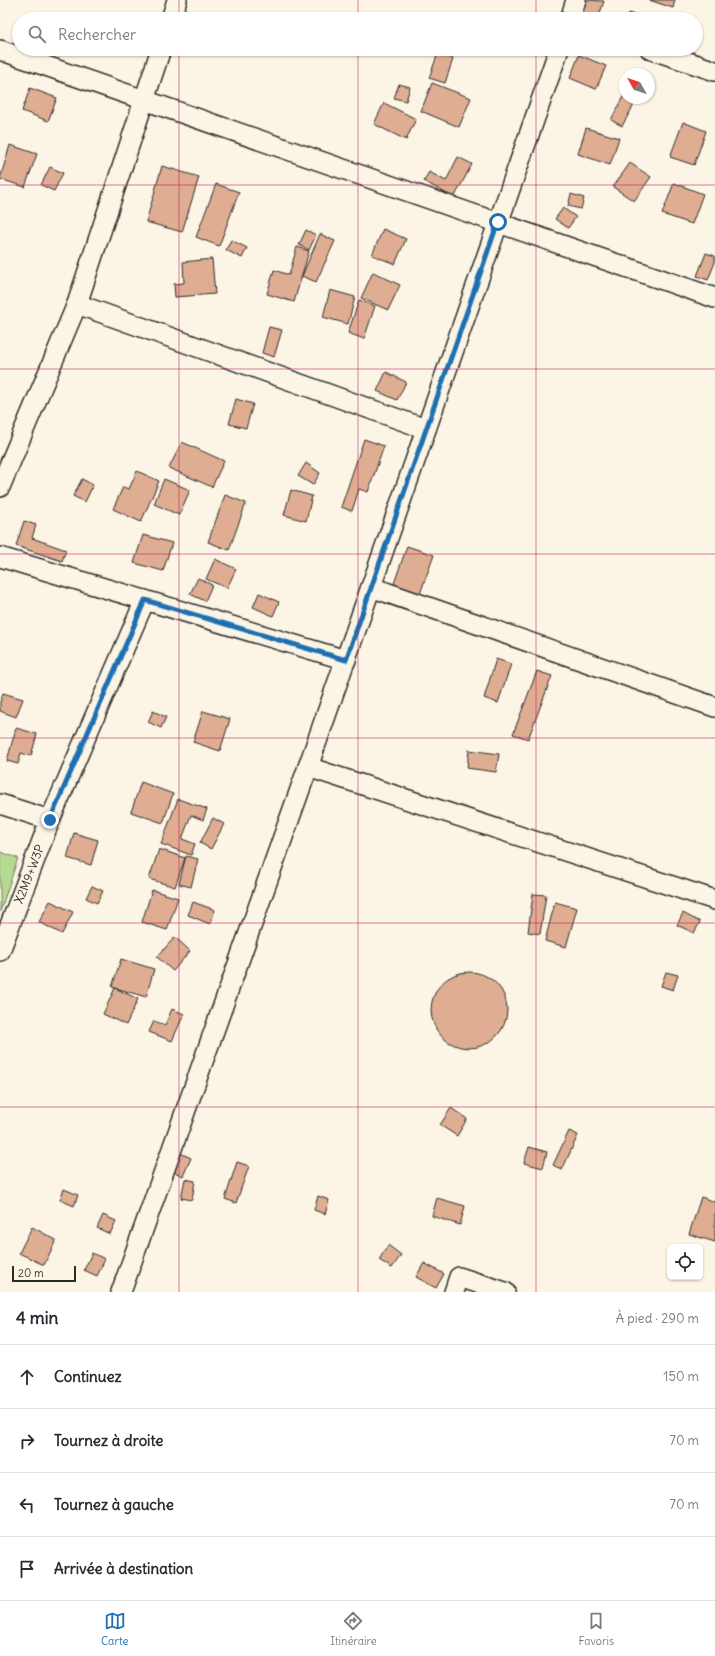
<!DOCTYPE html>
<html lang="fr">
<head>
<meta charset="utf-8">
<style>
  :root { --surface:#fff; --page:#f7f7f7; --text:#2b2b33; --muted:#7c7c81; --line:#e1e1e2; --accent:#1f6fb2 }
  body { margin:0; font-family:Delius,sans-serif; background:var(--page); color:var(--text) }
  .controls { position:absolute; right:12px; bottom:12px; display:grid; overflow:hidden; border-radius:6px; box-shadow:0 1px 3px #0004 }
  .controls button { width:36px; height:36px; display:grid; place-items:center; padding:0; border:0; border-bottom:1px solid var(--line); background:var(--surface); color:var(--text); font:20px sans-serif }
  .compass { position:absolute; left:619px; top:68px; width:36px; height:36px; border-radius:50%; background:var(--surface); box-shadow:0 1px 3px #0004; rotate:310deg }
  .scale { position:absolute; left:12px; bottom:10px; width:64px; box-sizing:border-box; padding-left:4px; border:2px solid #2b2b2b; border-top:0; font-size:11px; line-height:14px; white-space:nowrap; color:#2b2b2b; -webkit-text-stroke:3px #fcf5e5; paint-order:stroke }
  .stop { position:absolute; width:12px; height:12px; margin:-9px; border:3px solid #1f6fb2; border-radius:50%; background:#fff }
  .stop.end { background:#1f6fb2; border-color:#fff; box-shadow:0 1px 4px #0008 }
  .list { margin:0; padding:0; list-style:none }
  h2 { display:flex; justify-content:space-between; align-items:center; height:52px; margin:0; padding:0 16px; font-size:17px }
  h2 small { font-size:13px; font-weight:400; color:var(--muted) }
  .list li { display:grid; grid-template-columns:26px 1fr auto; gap:12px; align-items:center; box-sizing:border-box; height:64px; padding:0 16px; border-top:1px solid var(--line) }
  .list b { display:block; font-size:15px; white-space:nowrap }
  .list em { font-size:13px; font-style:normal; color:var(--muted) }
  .icon { flex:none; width:22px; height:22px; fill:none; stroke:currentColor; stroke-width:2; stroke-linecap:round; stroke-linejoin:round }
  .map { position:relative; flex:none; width:715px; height:1292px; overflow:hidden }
  .search { position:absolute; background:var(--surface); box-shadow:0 1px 3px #0004; left:12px; right:12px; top:12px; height:44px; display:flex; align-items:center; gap:10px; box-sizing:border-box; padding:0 14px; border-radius:22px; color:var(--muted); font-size:15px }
  .sheet { height:308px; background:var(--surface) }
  nav { display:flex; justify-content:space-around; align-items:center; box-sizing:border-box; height:56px; border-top:1px solid var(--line); background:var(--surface); font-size:11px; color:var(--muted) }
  nav a { display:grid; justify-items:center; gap:2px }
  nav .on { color:var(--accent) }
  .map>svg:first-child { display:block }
</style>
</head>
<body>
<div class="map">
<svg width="715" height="1292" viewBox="0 0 715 1292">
  <rect width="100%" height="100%" fill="#fcf5e5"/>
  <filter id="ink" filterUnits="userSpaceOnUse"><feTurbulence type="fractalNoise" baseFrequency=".025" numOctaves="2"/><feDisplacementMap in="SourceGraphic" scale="8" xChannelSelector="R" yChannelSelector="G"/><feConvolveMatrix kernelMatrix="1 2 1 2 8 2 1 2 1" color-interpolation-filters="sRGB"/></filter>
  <g filter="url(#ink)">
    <!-- green -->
    <path fill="#b6da94" stroke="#708260" d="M0 852 18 858 0 912Z"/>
    <!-- building -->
    <g fill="#dfad92" stroke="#2b2b2b">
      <path d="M585 0 604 1 598 19H590L580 16Z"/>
      <path d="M649 0H675L673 8Z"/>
      <path d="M629 13 645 19H626Z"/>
      <path d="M438 53 453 59 445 83 429 78Z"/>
      <path d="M579 55 606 66 596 89 570 78Z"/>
      <path d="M432 83 471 98 459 127 421 111Z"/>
      <path d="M399 84 410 87 406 101 394 98Z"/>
      <path d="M30 88 57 98 48 121 22 111Z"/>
      <path d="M624 95 625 98H629L636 101 622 126 611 120Z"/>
      <path d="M384 103 416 119 406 140 374 124Z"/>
      <path d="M683 122 706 131 694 165 670 157Z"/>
      <path d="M586 128 619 138 610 165 578 154Z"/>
      <path d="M10 145 37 154 25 187 0 179Z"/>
      <path d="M458 157 472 164 454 198 424 181 429 172 446 181Z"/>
      <path d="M630 163 651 177 634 201 613 187Z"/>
      <path d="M162 166 199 177 182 232 146 222Z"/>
      <path d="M50 167 63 173 54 191 41 185Z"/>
      <path d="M674 183 703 194 692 224 662 214Z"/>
      <path d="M216 184 239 192 219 246 196 237Z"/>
      <path d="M571 194 584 198 581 209 568 206Z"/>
      <path d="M563 208 576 217 568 228 555 219Z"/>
      <path d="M383 229 406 239 395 264 372 255Z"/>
      <path d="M306 230 316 235 309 250 299 245Z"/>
      <path d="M320 234 335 241 316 282 302 276Z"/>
      <path d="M231 240 247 248 242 258 226 250Z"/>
      <path d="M297 247 309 251 294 302 267 294 274 270 289 275Z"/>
      <path d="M706 253 715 256V262L708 280 697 276Z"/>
      <path d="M212 259 215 294 175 297 174 284 184 283 183 262Z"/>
      <path d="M373 272 400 285 388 310 361 298Z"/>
      <path d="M330 290 355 297 348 324 323 317Z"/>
      <path d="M359 300 375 306 364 339 348 333Z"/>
      <path d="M269 327 282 330 274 357 262 353Z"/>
      <path d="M386 372 406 382 397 400 377 391Z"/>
      <path d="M236 399 253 404 246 428 229 424Z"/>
      <path d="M364 439 384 446 368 492 359 489 352 511 341 507Z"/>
      <path d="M182 442 224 461 212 487 169 468Z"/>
      <path d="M306 463 320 473 313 485 298 476Z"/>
      <path d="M137 471 159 481 141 522 113 509 123 487 129 489Z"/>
      <path d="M82 479 93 485 85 502 73 496Z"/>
      <path d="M164 479 190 490 179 515 154 504Z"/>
      <path d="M291 490 312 496 306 521 284 515Z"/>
      <path d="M225 495 246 503 229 550 208 542Z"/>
      <path d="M24 521 36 525 32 538 66 550 62 561 16 546Z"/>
      <path d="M143 535 172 543 163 571 134 563Z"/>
      <path d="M407 546 434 555 413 613 387 604Z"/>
      <path d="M215 559 236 569 227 588 206 579Z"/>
      <path d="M198 578 212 585 205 601 190 594Z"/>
      <path d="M259 593 279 602 273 616 253 607Z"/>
      <path d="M496 659 511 664 498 703 484 698Z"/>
      <path d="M537 671 552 676 528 739 513 734Z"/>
      <path d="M3 693 23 699 16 717 0 711V702Z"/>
      <path d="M153 711 166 717 161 728 148 722Z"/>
      <path d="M203 711 230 719 220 751 193 742Z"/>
      <path d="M16 728 37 734 31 756 21 753 18 764 7 761Z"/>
      <path d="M469 750 499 754 496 772 467 768Z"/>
      <path d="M141 782 173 794 163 823 131 812Z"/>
      <path d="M178 799 207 809 203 820 191 815 182 839 195 844 191 855 161 844Z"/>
      <path d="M213 818 224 824 211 849 200 843Z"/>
      <path d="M74 833 98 840 91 865 67 858Z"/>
      <path d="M159 849 185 858 175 887 149 879Z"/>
      <path d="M186 856 198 859 191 887 179 884Z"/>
      <path d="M92 886 103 891 97 903 86 898Z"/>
      <path d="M152 890 178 898 167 930 142 922Z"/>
      <path d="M533 894 546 895 540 934 528 932Z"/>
      <path d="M50 901 73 912 62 934 39 922Z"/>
      <path d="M193 902 215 910 210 924 188 915Z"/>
      <path d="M555 902 577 908 566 947 545 941Z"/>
      <path d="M683 913 700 922 694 933 677 925Z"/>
      <path d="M175 937 190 951 173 971 157 957Z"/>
      <path d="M121 959 154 969 146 997 112 987Z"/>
      <path d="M666 972 678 975 673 990 661 986Z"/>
      <circle cx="469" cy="1010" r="38"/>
      <path d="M115 988 138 999 126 1025 103 1014Z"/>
      <path d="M172 1009 184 1014 172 1041 149 1032 154 1021 165 1025Z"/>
      <path d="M451 1108 467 1119 457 1136 440 1125Z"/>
      <path d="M569 1131 578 1135 562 1170 553 1165Z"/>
      <path d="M529 1147 547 1152 543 1168 524 1163Z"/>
      <path d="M180 1153 191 1158 183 1176 172 1171Z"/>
      <path d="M237 1162 249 1166 236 1203 225 1199Z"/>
      <path d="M185 1179 195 1181 192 1200 181 1198Z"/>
      <path d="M64 1189 78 1195 74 1206 60 1200Z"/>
      <path d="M318 1196 329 1200 325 1214 314 1210Z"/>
      <path d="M701 1197 715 1202V1242L689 1234Z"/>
      <path d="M437 1198 465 1206 460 1225 432 1216Z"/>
      <path d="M103 1215 116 1221 110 1234 97 1228Z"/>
      <path d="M32 1227 56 1240 44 1265 19 1253Z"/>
      <path d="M388 1245 401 1255 392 1268 379 1260Z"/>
      <path d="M92 1253 105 1259 97 1276 84 1270Z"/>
      <path d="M424 1263 444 1274 436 1288 416 1277Z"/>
    </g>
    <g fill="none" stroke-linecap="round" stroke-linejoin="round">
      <defs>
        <g id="street">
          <path d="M171 19 177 0"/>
          <path d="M570 19 576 0"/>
          <path d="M650 49 715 71"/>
          <path d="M0 50 715 298"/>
          <path d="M77 304 426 429"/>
          <path d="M0 487 77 304 161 49"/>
          <path d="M0 557 346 660"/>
          <path d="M371 587 715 707"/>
          <path d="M308 767 715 900"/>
          <path d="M0 804 50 820 145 600"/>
          <path d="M0 951 50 820"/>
          <path d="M121 1292 308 767 559 49"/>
          <path d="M454 1292 459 1277 505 1292"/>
        </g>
      </defs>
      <!-- street casing -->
      <use href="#street" stroke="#2b2b2b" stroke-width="22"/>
      <!-- street -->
      <use href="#street" stroke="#fcf5e5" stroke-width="19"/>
    </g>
  </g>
  <g fill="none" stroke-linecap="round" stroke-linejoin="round" filter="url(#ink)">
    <!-- route -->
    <path stroke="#1f6fb2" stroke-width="5" d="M50 820 145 600 346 660 498 222"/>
  </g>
  <!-- grid -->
  <path fill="none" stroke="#c2185b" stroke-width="1" stroke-opacity="0.55" d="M179 0V19M358 0V19M536 0V19M179 49V1292M358 49V1292M536 49V1292M0 185H715M0 369H715M0 554H715M0 738H715M0 923H715M0 1107H715"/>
  <g text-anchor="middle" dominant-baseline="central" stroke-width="3" stroke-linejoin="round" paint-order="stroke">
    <!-- street labels -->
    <g font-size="12" fill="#2b2b2b" stroke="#fcf5e5">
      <text transform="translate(29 874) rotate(-69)">X2M9+W3P</text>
    </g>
  </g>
</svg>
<div class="controls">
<button><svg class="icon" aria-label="locate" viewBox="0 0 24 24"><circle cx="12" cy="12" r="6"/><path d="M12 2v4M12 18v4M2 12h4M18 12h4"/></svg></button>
</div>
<svg class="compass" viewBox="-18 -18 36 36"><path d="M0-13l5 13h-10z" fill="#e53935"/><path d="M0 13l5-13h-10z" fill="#7c7c81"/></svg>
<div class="scale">20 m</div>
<div class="stop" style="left:498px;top:222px"></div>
<div class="stop end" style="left:50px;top:820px"></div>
<div class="search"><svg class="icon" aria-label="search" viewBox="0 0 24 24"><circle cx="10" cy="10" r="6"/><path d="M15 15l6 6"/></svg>Rechercher</div>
</div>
<section class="sheet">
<h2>4 min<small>À pied · 290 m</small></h2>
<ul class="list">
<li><svg class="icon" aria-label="ahead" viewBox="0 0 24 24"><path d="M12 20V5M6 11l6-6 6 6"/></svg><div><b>Continuez</b></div><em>150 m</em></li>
<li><svg class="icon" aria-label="right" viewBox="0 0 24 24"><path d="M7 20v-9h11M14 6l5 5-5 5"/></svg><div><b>Tournez à droite</b></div><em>70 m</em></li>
<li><svg class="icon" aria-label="left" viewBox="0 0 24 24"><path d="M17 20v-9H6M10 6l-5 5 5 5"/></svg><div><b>Tournez à gauche</b></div><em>70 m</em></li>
<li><svg class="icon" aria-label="arrive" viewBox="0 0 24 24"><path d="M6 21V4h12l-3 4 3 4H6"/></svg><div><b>Arrivée à destination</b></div></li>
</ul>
</section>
<nav>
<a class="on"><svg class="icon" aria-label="map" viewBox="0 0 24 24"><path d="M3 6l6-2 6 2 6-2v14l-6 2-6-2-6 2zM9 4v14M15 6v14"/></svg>Carte</a>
<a><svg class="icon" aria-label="directions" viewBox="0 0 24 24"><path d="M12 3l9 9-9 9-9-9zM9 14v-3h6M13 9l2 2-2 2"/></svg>Itinéraire</a>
<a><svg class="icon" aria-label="saved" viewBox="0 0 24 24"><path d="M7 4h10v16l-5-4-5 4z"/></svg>Favoris</a>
</nav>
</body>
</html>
